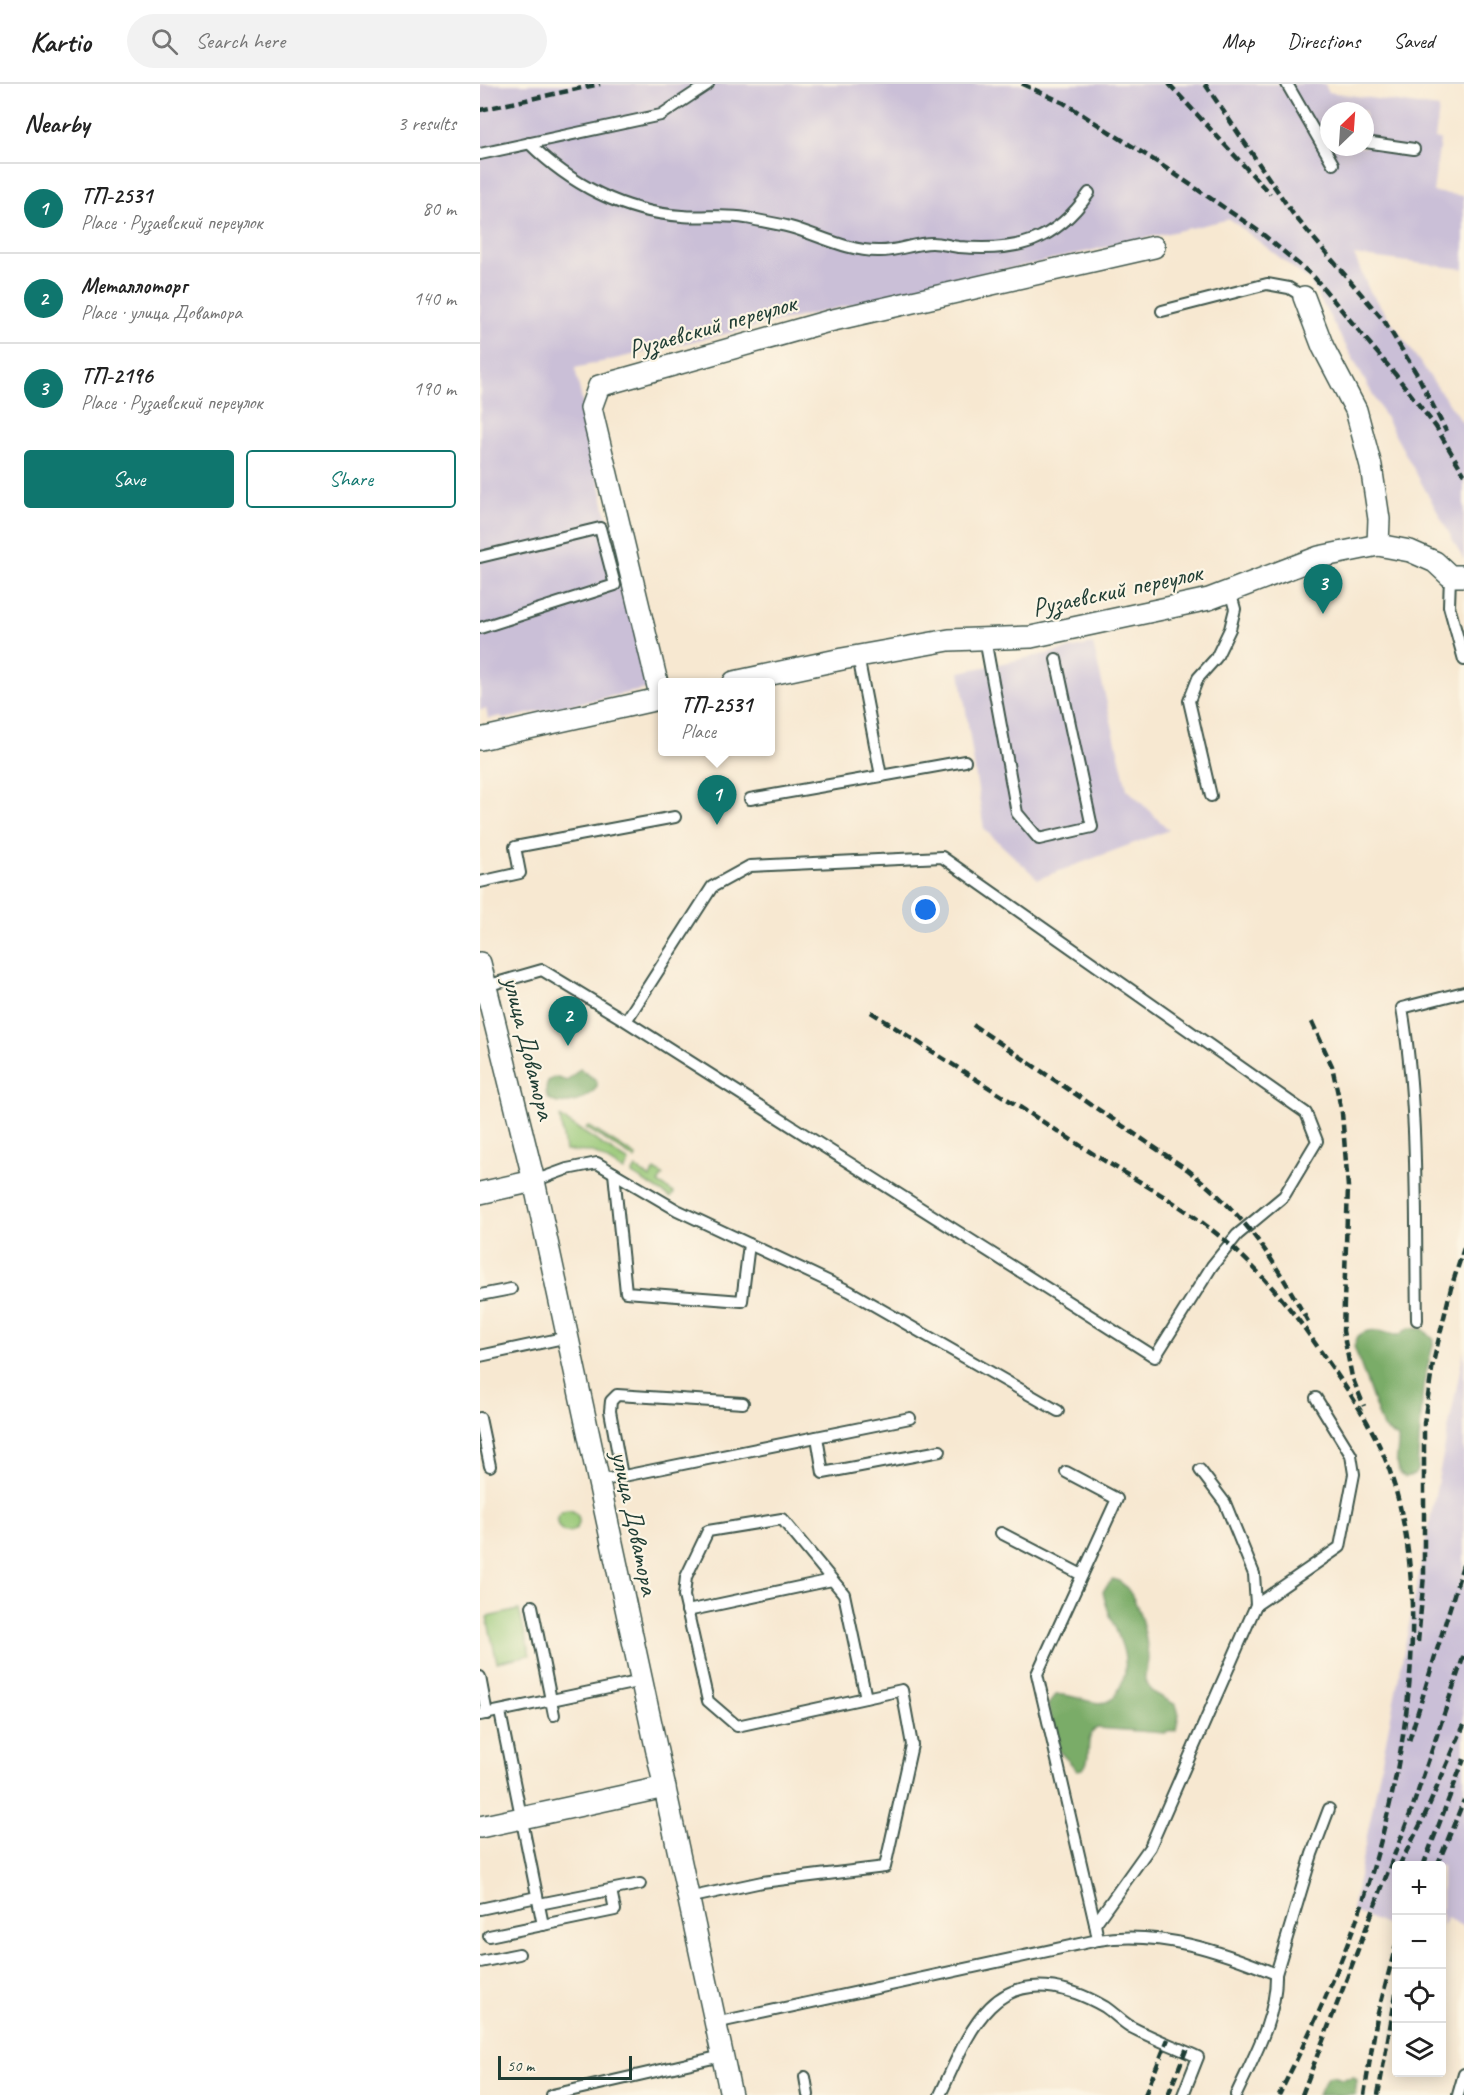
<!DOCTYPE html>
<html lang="en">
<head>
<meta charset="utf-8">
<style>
  :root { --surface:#fff; --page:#f2f2f2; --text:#222; --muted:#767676; --line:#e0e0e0; --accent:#0f766e }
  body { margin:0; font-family:Caveat,sans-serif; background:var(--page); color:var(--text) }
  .controls { position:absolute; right:18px; bottom:18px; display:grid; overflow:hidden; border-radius:6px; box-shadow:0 3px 15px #0003 }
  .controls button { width:54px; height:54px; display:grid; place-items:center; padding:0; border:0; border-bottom:2px solid var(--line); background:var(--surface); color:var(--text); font:30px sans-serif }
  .compass { position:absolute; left:840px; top:18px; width:54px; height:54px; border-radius:50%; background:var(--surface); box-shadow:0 3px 15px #0003; rotate:25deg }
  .scale { position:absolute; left:18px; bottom:15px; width:134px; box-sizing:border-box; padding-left:6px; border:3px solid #1f3d34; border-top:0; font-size:16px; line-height:21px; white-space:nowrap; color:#1f3d34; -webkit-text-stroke:4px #fcf5e5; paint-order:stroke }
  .you { position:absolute; left:446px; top:826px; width:21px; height:21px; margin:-15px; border:4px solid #fff; border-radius:50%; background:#1a73e8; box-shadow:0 0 0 9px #1a73e833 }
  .badge { display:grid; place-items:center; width:39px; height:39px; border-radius:50%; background:var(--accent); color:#fff; font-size:20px; font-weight:700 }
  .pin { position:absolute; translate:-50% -50px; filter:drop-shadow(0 2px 3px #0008) }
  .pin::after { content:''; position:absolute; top:32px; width:21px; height:18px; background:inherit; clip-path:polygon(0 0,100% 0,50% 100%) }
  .popup { position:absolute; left:178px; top:594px; width:117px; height:78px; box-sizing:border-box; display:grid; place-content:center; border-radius:6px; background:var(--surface); filter:drop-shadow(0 2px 4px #0005); font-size:20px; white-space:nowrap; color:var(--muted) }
  .popup b { font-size:22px; color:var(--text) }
  .popup::after { content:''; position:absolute; left:50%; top:100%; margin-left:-12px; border:12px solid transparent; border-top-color:var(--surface) }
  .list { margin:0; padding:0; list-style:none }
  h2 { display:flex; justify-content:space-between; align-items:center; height:78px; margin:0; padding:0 24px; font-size:26px }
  h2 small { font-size:20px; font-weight:400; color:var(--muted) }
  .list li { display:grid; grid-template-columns:39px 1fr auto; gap:18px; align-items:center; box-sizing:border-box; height:90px; padding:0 24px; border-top:2px solid var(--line) }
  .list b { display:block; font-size:22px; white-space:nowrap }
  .list p { margin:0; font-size:20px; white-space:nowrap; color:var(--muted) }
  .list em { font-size:20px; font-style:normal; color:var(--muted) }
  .actions { display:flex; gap:12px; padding:18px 24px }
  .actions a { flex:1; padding:14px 0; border:2px solid var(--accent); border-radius:6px; text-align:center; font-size:21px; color:var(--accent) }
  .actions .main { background:var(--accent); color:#fff }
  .icon { flex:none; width:33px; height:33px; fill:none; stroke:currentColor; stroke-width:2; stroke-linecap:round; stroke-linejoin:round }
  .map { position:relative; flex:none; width:984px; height:2011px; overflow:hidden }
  header { display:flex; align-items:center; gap:36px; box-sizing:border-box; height:84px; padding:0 30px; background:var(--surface); border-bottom:2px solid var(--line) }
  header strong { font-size:28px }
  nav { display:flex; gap:33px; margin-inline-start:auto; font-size:21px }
  .search { width:420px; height:54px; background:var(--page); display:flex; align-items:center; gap:15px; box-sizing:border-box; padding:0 21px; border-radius:33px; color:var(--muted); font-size:22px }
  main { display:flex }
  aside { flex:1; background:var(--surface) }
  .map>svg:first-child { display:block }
</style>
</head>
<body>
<header>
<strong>Kartio</strong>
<div class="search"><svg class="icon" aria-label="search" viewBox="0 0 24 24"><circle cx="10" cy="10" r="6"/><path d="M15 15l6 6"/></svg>Search here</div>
<nav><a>Map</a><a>Directions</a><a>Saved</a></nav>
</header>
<main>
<aside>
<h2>Nearby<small>3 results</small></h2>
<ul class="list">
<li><span class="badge">1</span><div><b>ТП-2531</b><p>Place · Рузаевский переулок</p></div><em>80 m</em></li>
<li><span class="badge">2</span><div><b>Металлоторг</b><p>Place · улица Доватора</p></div><em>140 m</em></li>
<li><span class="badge">3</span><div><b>ТП-2196</b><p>Place · Рузаевский переулок</p></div><em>190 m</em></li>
</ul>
<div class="actions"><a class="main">Save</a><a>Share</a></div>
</aside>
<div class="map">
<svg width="984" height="2011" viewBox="0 0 984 2011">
  <rect width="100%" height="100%" fill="#fcf5e5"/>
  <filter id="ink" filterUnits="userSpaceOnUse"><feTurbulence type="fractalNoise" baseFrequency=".0167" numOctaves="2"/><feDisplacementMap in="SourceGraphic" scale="12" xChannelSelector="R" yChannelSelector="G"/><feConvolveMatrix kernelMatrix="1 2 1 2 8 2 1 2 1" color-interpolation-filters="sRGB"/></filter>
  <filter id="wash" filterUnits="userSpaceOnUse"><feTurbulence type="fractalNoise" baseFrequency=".008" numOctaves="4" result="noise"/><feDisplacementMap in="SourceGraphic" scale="24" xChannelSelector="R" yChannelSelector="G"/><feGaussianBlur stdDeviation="1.35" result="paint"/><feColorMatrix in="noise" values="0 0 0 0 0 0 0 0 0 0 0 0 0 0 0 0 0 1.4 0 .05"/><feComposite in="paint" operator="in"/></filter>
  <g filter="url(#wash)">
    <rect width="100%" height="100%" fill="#f7e8d1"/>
    <!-- industrial -->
    <g fill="#cabfd7" fill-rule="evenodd">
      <path d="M0 0H845L848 8 959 24 955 55 960 56 953 108 984 112V185L874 171 889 206 984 341V476L830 197 750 135 95 284 126 429 171 604 23 635 21 632 8 635 6 625 0 626ZM849 27H885V63H849Z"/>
      <path d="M613 560 647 705 689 746 558 795 504 745 480 588Z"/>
      <path d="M984 1266V1843L967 1834 962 1842V1782H916V1845L872 1827Z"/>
    </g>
    <!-- green -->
    <g fill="#98c877" stroke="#5c8256" stroke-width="1.5">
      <path d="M80 1033 149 1078 144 1087 113 1068 85 1067Z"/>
      <path d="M108 1042 156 1072 155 1075 106 1044Z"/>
      <path d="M156 1084 170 1094 175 1086 183 1091 178 1099 194 1109 191 1114 152 1090Z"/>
      <circle cx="88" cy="1437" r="11"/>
      <path d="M39 1526 50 1571 17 1578 7 1533Z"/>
    </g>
    <!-- forest -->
    <g fill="#7aac68" stroke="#4c744e" stroke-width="1.5">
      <path d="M100 985 116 996 117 1002C107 1022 55 1030 68 997L75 993 87 997Z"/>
      <path d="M929 1244 943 1245 954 1256 943 1302 937 1386 934 1391 925 1393C910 1385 920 1367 918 1354L903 1344 874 1262 878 1252C893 1241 903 1250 919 1251Z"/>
      <path d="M633 1495C657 1500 667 1552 668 1574 668 1582 664 1589 665 1597L671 1607 696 1621 699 1630 696 1646 685 1649 617 1644C602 1654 614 1673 603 1685L597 1686 578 1666 568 1621 576 1611C592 1608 609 1622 626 1618 633 1616 636 1611 639 1605 659 1571 627 1540 623 1507Z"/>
      <path d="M853 1992 862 1995 874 1993 877 1996 875 2011H838L847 1993Z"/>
    </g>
  </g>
  <g filter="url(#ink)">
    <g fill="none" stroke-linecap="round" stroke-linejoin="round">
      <defs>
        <g id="service">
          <path d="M807 0 853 80"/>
          <path d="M885 58 934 65"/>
          <path d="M49 59C90 100 143 128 202 132 223 134 245 130 266 134 280 137 296 139 310 143 339 151 367 167 398 167 416 168 434 159 452 159 461 159 470 162 479 163 537 168 575 158 609 109"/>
          <path d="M0 70 181 31 228 0"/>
          <path d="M682 227 787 200 809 204 824 213"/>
          <path d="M0 473 120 444 135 501 0 544"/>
          <path d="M970 492 969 522 984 576"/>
          <path d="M505 555 537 729 559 755 612 743 576 575"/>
          <path d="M401 692 485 677"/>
          <path d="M731 712 709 617 718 594 736 574 750 545 755 525 750 507"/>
          <path d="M270 715 401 692 378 572"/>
          <path d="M0 798 40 789 35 763 195 733"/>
          <path d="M6 902 62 886 146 937 232 803 270 782 462 773 826 1029 837 1057 804 1112 757 1151 732 1182 675 1273 146 937"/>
          <path d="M134 1089 146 1208 262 1217 269 1160"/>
          <path d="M54 1097 87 1085 117 1079 197 1126 369 1207 578 1327"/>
          <path d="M0 1211 31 1205"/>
          <path d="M937 1236C935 1133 939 1026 922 924L984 908"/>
          <path d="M0 1272 88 1253"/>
          <path d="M0 1334 10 1382"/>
          <path d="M337 1353 343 1389 460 1367"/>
          <path d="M720 1386 745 1419 774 1490 776 1521"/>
          <path d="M586 1388 637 1415 557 1590 615 1840"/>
          <path d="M142 1392 130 1327 131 1317 137 1311 263 1319"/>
          <path d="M119 1397 430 1334"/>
          <path d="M521 1449 602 1491"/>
          <path d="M52 1522 74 1631"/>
          <path d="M207 1527 352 1496"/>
          <path d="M0 1593 7 1630"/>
          <path d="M20 1628 63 1841"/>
          <path d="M0 1631 162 1597"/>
          <path d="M208 1814 282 1798 405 1783 432 1661 422 1606 257 1642 228 1617 204 1512 206 1493 228 1447 302 1435 364 1510 386 1614"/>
          <path d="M59 1820 160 1800"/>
          <path d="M0 1825 57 1813"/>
          <path d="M9 1852 135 1826 131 1806"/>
          <path d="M618 1856C679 1846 741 1867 796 1890 797 1933 773 1974 756 2011"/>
          <path d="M0 1878 39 1870"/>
          <path d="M796 1890 832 1770 849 1725"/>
          <path d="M235 1939 618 1856 615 1840 670 1763 776 1521 860 1463 874 1390 871 1371 836 1314"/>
          <path d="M325 1993 328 2011"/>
          <path d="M72 2011 242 1972"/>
          <path d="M460 2011C474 1982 487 1946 510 1923 543 1890 589 1902 625 1923 634 1929 641 1937 651 1943 672 1954 696 1963 718 1973L703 2011"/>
          <path d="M978 2011 984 1990"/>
        </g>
        <g id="minor">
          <path d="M824 213 843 263 876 326 891 382 899 435 898 461"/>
          <path d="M254 598 362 575 469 556 551 553 729 515 839 473 898 461 930 467 955 478 970 492H984"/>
          <path d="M181 615 111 324 119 302 349 237 674 163"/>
          <path d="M0 655 183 614"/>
          <path d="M0 879 54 1097 251 2011"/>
          <path d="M0 1109 54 1097"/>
          <path d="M0 1743 185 1703"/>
        </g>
      </defs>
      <!-- service casing -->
      <use href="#service" stroke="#3f574c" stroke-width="14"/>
      <!-- minor casing -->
      <use href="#minor" stroke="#3f574c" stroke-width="24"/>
      <!-- service -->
      <use href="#service" stroke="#fff" stroke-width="10"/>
      <!-- minor -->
      <use href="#minor" stroke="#fff" stroke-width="21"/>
      <!-- rail -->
      <g stroke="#1f3d34" stroke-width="4.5" stroke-dasharray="9 4.5" stroke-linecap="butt">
        <path d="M542 0 584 19 677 78 780 148 834 193 915 290 956 343 984 390"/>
        <path d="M689 0 790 110"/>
        <path d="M725 0 813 130 905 238 938 292 966 347"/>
        <path d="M0 26 120 0"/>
        <path d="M391 928C465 976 540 1023 615 1071 651 1093 690 1114 724 1140 769 1173 808 1219 839 1265 865 1301 892 1340 908 1382 955 1513 926 1682 885 1811 863 1879 831 1947 799 2011"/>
        <path d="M832 938 852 982 862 1029 868 1103 863 1247 872 1293 884 1322"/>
        <path d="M493 941 708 1086C769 1134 793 1175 830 1241"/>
        <path d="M938 1558 944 1491V1339L953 1279 971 1204 984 1164"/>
        <path d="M929 1657 984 1478"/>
        <path d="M919 1782 944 1733 984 1641"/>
        <path d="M943 1782 984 1675"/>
        <path d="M957 1782 984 1716"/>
        <path d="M665 2011 688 1955"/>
        <path d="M688 2011 708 1961"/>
        <path d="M822 2011 932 1725 984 1571"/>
        <path d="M884 2011 897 1933 916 1861"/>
        <path d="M898 2011 916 1910"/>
      </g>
    </g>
  </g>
  <g text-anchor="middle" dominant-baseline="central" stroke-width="4.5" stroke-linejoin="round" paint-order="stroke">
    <!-- street labels -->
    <g font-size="26" fill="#1f3d34" stroke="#fcf5e5">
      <text transform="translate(232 242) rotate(-16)">Рузаевский переулок</text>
      <text transform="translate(637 506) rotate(-12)">Рузаевский переулок</text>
      <text transform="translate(49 964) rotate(76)">улица Доватора</text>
      <text transform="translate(155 1439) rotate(78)">улица Доватора</text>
    </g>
  </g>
</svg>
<div class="controls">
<button>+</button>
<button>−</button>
<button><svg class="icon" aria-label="locate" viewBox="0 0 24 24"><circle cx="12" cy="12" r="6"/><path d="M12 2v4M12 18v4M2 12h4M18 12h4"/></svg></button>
<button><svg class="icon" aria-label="layers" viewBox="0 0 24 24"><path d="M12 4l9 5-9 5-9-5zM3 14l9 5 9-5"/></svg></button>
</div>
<svg class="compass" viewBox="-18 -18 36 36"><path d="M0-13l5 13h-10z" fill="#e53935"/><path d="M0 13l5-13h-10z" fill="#767676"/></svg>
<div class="scale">50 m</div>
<div class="you"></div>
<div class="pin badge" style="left:237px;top:741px">1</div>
<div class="popup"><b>ТП-2531</b>Place</div>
<div class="pin badge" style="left:88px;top:962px">2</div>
<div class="pin badge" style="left:843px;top:530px">3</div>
</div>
</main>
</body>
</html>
